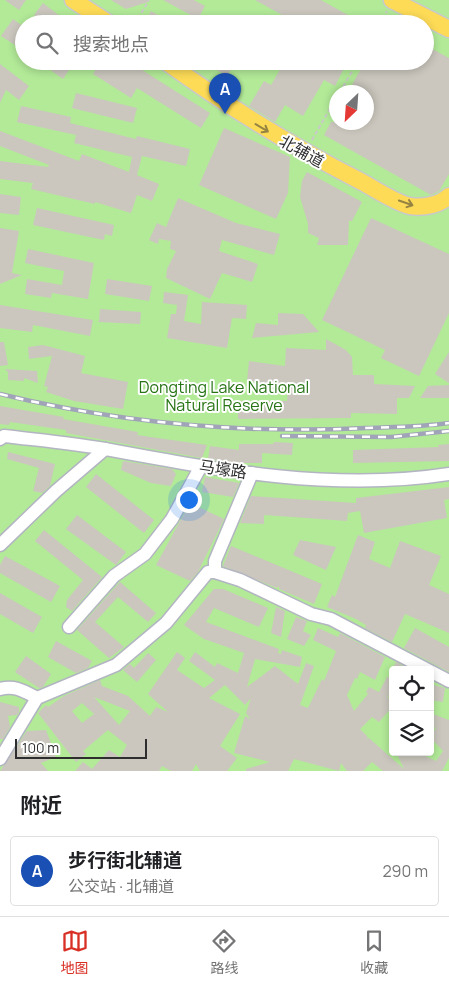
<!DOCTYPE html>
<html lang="zh">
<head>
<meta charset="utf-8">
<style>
  :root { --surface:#fff; --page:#f6f6f6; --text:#202124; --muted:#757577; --line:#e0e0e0; --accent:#d93025 }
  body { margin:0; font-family:Manrope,"Noto Sans SC",sans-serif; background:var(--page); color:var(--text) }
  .controls { position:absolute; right:15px; bottom:15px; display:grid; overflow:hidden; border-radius:5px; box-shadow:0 2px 8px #0003 }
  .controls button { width:45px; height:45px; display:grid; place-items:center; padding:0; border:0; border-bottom:1px solid var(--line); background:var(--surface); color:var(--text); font:25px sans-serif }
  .compass { position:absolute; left:329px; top:85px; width:45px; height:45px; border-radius:50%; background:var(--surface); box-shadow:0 2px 8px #0003; rotate:205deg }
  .scale { position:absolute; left:15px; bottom:12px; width:132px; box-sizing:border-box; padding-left:5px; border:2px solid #2e2e2e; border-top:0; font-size:14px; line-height:18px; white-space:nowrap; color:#2e2e2e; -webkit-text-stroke:4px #fff; paint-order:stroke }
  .you { position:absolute; left:188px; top:499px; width:18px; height:18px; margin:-12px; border:4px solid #fff; border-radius:50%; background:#1a73e8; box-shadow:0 0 0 8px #1a73e833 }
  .badge { display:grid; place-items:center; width:32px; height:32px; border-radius:50%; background:var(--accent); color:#fff; font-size:16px; font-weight:700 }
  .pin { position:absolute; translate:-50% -41px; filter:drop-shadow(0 1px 2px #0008) }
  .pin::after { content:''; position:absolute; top:26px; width:18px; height:15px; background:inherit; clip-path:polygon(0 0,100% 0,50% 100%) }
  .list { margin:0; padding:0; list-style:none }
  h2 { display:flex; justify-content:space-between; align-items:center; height:65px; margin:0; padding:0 20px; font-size:21px }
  h2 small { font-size:16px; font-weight:400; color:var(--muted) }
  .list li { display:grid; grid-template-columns:32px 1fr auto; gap:15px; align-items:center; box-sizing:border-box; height:70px; margin:0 10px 10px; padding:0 10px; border:1px solid var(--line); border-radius:5px }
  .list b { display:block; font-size:19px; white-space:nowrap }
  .list p { margin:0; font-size:16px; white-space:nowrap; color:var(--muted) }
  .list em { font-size:16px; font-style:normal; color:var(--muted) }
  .icon { flex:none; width:28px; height:28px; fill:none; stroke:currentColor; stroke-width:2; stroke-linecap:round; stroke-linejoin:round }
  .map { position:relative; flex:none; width:449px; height:771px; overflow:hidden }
  .search { position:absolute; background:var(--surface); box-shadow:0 2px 8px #0003; left:15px; right:15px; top:15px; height:55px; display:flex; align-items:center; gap:12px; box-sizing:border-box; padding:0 18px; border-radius:28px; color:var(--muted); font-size:19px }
  .sheet { height:145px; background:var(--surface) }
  nav { display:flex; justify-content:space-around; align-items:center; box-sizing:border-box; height:70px; border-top:1px solid var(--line); background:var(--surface); font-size:14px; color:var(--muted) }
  nav a { display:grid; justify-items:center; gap:2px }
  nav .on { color:var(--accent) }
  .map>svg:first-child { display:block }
</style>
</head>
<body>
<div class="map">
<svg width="449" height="771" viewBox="0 0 449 771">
  <rect width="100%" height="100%" fill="#f0e9df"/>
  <!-- green -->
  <path fill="#b2ea98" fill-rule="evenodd" d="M0 0H449V771H0ZM24 24H425V61H24ZM336 92H366V122H336ZM393 670H430V752H393Z"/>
  <!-- building -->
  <g fill="#cbc7be" fill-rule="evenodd">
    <path d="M5 0H26L19 10Z"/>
    <path d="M111 0H148V2L126 9Z"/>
    <path d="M163 0H194L205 6 198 19Z"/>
    <path d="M255 0H321L364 24H291L293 21Z"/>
    <path d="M43 3 70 24H46L34 15Z"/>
    <path d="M151 11 173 24H144Z"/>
    <path d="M13 19 24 27V51L1 36Z"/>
    <path d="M425 45 449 58V174L439 191 431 195 324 135 331 122H366V92H348L362 67 368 70 373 61H425Z"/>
    <path d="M38 61H75L63 79Z"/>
    <path d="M101 61H128L210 113 201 128 137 88 131 98 93 74Z"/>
    <path d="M202 61H236L227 76Z"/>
    <path d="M285 61H348L335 86 324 80 303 116 285 105 275 122 249 106 264 81 271 85Z"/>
    <path d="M0 64 29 86 19 100 6 90 0 103Z"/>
    <path d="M76 93 137 108 133 123 72 108Z"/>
    <path d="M21 106 71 117 70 123 136 139 137 136 190 149 186 166 142 156 137 175 159 184 152 201 137 195 131 213 95 202V204L31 189 33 183 0 179V161L48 167 49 165 0 146V131L79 161 82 154 129 172 132 157 74 143 76 135 17 122Z"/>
    <path d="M224 128 290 157 288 193 276 219 199 185Z"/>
    <path d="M307 172 362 202 352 221H349L348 245H317L319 238 308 233V224L300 197 302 181Z"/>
    <path d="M0 194 21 197 19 215 0 213Z"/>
    <path d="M178 198 236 223 280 234 274 255 222 240 219 251 258 264 252 282 222 273 210 299 166 278 167 269 176 251 170 249 171 241 159 239 158 244 149 240 157 223 166 227Z"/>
    <path d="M37 208 114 225 112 236 105 234 104 240 33 225Z"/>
    <path d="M371 218 449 254V313L419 376 381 358 385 350 322 320Z"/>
    <path d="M0 228 19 231 12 273 22 275 0 284Z"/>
    <path d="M28 249 94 263 88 299 52 293 51 298 25 294 27 279 62 285 64 271 25 263Z"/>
    <path d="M107 279 152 286 149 301 105 294Z"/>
    <path d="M164 292 188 295 184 321 201 324 202 302 247 305 246 319 232 318 227 348 167 338 171 314H176L177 305 163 303Z"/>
    <path d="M0 305 93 320 90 336 33 325 32 332 0 328Z"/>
    <path d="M100 309 141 312 140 324 99 322Z"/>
    <path d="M278 313 303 314 319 332 252 338 256 323 278 325Z"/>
    <path d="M326 339 346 350 352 357 353 375H374V384L415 386 409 398H397V414L351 413V418L238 419V401H287L288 387 247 381 249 361 285 366 286 348 326 350Z"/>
    <path d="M0 342H4L8 365 0 366Z"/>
    <path d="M43 345 85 356 81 373 128 382 123 409 74 401 46 392 48 387 44 386 52 356 29 359 28 347Z"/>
    <path d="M449 352V383L435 374Z"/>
    <path d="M5 369 37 371 38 383 24 378V381L8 380V372Z"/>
    <path d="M449 385V398H420L428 386Z"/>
    <path d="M0 406 64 417 63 419 138 432 137 435 207 445 202 458 66 433V430L10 422 9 425 0 424Z"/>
    <path d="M274 442 293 443 292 455 262 453V463H236L208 459 210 446 239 450V444H273Z"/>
    <path d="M449 444V461L353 463V450L439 447 438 445Z"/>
    <path d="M8 452 55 464 50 486 42 493 33 491 39 468 7 459Z"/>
    <path d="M123 461 172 469 176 474 171 486 151 483 121 470Z"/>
    <path d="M96 474 154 520 144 533 86 487Z"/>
    <path d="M205 477 239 483 233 497 202 492Z"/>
    <path d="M449 487V499L444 500 447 518 364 533 360 511 348 513 347 521 264 515V524L240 523 251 496 356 503V498Z"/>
    <path d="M190 503 224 519 198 572 190 581 156 565Z"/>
    <path d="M77 515 126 552 116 565 66 529Z"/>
    <path d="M44 530 102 577 72 611 66 607 67 600 83 580 35 541Z"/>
    <path d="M358 535 375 542 369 559 390 568 400 541 441 556 429 585 449 594V633L405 614 392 642 365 628 366 625 356 619 327 607 332 595 335 597Z"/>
    <path d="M300 540 336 547 326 570 293 555Z"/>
    <path d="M231 546 322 584 314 604 279 589V586L277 588 223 566Z"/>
    <path d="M5 556 60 586 51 602 0 573V565Z"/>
    <path d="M120 582 156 613 148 622 118 597 95 622 124 647 109 658 77 630Z"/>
    <path d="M214 589H223L268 608 259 627 214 608 206 622 279 649 278 653 281 654 282 650 302 657 300 667 255 659 247 687 275 666 298 684 306 663 314 666 300 705 308 708 322 679 324 681 336 651 313 640 318 628 338 637 340 633 385 657 375 680 360 672 357 679 355 678 347 695 354 711 368 694 366 692 369 687 379 692 387 677 393 678V694H389L388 698 393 699V706L379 722 372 717 360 729 368 737 366 739 369 738 404 769 396 752H416L436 761 443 751 430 737 436 728 430 726V713L449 720V758L442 771H383L372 762 363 771H347L341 763 339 771 294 759 288 771H246V769L270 762 234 753 245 716 250 719 246 713 251 698 245 705 225 685 209 698 240 714 220 746 237 758 227 771H200L196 764 192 771H171L162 766 159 771H75L83 762 92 769 109 750 120 757 127 745 108 730 83 751 86 754 76 762 38 713 46 705 48 707 64 696 100 680 102 686 128 696 150 716 156 707 168 712 148 694 177 652 185 658 177 670 204 688 215 680 189 661 195 652 215 667 217 663 238 673 244 653 204 639 184 625ZM94 697 130 711 119 725ZM82 703 94 714 82 723 72 711Z"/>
    <path d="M0 593 42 617 33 633 0 614Z"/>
    <path d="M276 607 285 611 281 637 271 633Z"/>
    <path d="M296 617 307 621 303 631 311 635 304 646 287 639Z"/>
    <path d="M415 628 449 647V672L404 648Z"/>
    <path d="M56 641 92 661 88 668 76 673 48 657Z"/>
    <path d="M148 653 156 660 137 682 123 670 130 664 134 668Z"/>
    <path d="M26 656 51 674 43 687 39 688 15 672Z"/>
    <path d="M396 662 410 670H392Z"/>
    <path d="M430 684 445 688 443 702 430 700Z"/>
    <path d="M0 702 19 707V712L17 715 8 716 10 727 3 739H0Z"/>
    <path d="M46 730 56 757 41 763 48 771H0L27 731Z"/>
  </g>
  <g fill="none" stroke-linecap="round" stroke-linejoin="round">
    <defs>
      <g id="minor">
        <path d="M0 439 4 436C37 440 72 443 105 449 218 470 335 492 449 474"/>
        <path d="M252 473 215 561V572L240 580 311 614 331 619 428 670"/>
        <path d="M0 545 56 491 105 449"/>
        <path d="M69 627 114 576 145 554 172 519 201 466"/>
        <path d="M430 671 449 681"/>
        <path d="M0 689C15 685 24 691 37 698L116 665 166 623 208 572H215"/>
        <path d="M0 759 37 698"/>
      </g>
      <g id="major">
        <path d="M73 0 110 24"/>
        <path d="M392 0 449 29"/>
        <path d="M165 61C230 108 291 146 362 182 375 189 396 203 410 206 423 208 440 205 449 196"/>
      </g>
    </defs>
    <!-- minor casing -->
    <use href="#minor" stroke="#b3b5c2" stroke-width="15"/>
    <!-- major casing -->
    <use href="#major" stroke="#c9c9c9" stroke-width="19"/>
    <!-- path -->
    <g stroke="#c9c9c9" stroke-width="2" stroke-dasharray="4 2.5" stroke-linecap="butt">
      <path d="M135 24 149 0"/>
      <path d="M379 24 387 11"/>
      <path d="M340 92 358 61"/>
      <path d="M312 140 336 98"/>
    </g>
    <!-- minor -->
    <use href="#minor" stroke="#fff" stroke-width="12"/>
    <!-- major -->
    <use href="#major" stroke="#fddb57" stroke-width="16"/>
    <defs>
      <g id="rail">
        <path d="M0 394C119 423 243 434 366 428 393 427 422 427 449 423"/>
        <path d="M282 436 391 437 449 431"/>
      </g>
    </defs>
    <!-- rail casing -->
    <use href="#rail" stroke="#a1a4b9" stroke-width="4.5"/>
    <!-- rail -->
    <use href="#rail" stroke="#fff" stroke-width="2.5" stroke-dasharray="8" stroke-linecap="butt"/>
  </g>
  <!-- one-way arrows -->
  <defs><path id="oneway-shaft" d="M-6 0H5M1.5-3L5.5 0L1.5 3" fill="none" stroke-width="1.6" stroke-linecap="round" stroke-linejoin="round" transform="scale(1.25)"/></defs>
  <g stroke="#968442">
    <use href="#oneway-shaft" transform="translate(262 128) rotate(31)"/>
    <use href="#oneway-shaft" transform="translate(406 203) rotate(19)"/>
  </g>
  <g text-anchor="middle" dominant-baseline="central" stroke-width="4" stroke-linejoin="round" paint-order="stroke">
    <!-- street labels -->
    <g font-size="16" fill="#2e2e2e" stroke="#fff">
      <text transform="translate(302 151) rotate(29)">北辅道</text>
      <text transform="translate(223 469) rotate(8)">马壕路</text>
    </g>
    <!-- park labels -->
    <g font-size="16" fill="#267414" stroke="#fff">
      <text x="224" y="387">Dongting Lake National<tspan x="224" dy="18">Natural Reserve</tspan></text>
    </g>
  </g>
</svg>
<div class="controls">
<button><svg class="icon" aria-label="locate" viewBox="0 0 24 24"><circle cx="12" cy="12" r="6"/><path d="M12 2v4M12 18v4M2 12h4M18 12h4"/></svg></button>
<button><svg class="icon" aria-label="layers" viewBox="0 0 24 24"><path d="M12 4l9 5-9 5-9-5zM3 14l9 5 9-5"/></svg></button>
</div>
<svg class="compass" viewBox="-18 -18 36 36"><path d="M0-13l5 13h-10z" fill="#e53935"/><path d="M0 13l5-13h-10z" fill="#757577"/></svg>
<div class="scale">100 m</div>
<div class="you"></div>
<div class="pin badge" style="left:225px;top:114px;background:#1a4fb4">A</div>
<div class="search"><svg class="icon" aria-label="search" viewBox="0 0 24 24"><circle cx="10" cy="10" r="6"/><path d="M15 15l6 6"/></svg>搜索地点</div>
</div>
<section class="sheet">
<h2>附近<small></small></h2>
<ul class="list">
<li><span class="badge" style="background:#1a4fb4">A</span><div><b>步行街北辅道</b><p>公交站 · 北辅道</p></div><em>290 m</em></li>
</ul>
</section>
<nav>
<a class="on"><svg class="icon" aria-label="map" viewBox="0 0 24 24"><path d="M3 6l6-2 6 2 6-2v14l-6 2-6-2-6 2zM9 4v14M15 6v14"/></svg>地图</a>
<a><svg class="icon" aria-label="directions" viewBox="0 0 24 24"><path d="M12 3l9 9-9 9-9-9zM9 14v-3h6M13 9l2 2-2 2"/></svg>路线</a>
<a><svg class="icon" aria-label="saved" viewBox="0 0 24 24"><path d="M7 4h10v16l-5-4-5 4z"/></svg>收藏</a>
</nav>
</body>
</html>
